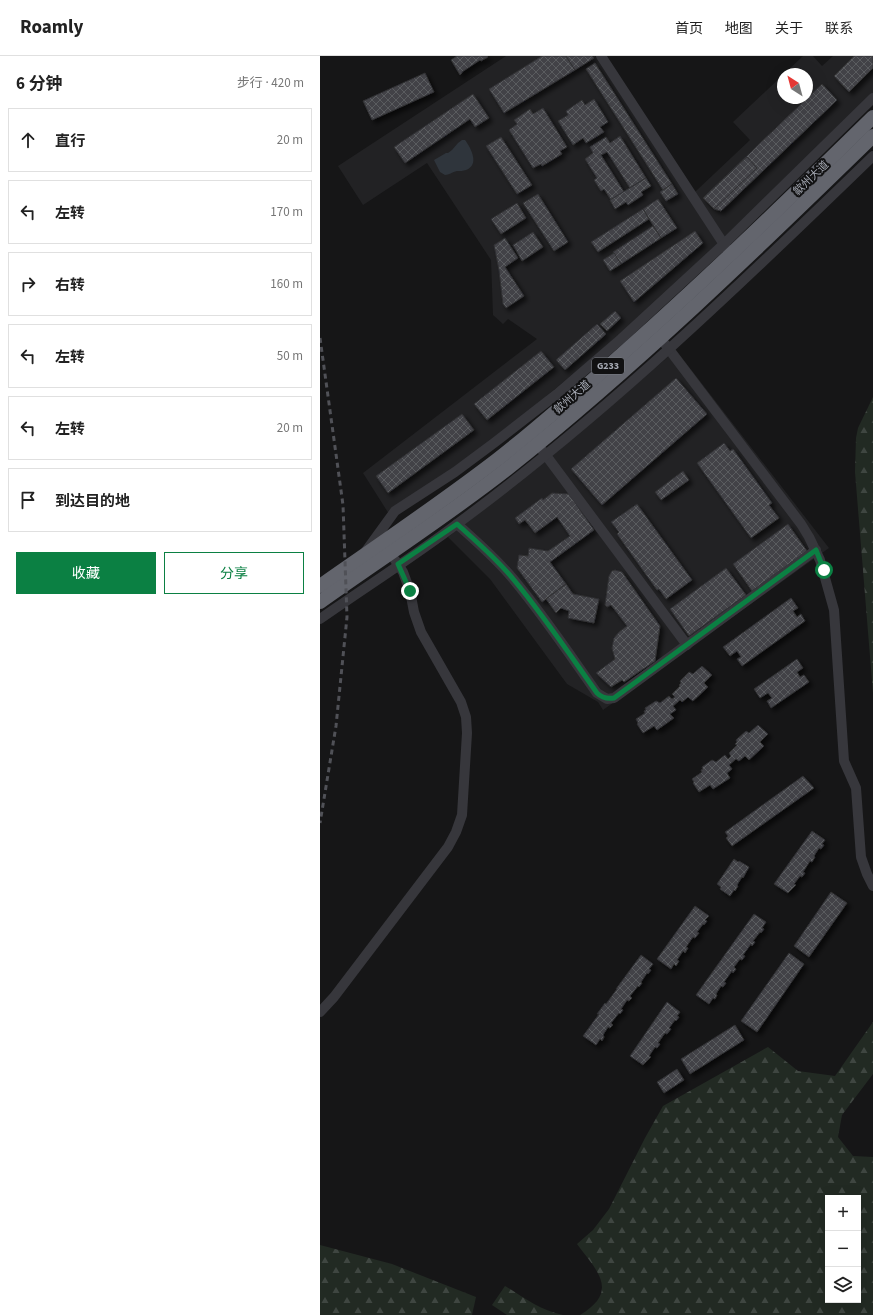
<!DOCTYPE html>
<html lang="zh">
<head>
<meta charset="utf-8">
<style>
  :root { --surface:#fff; --page:#f2f2f2; --text:#222; --muted:#767676; --line:#e0e0e0; --accent:#0b8043 }
  body { margin:0; font-family:"Source Sans 3","Noto Sans SC",sans-serif; background:var(--page); color:var(--text) }
  .controls { position:absolute; right:12px; bottom:12px; display:grid; overflow:hidden; border-radius:0px; box-shadow:0 4px 16px #0002 }
  .controls button { width:36px; height:36px; display:grid; place-items:center; padding:0; border:0; border-bottom:1px solid var(--line); background:var(--surface); color:var(--text); font:20px sans-serif }
  .compass { position:absolute; left:457px; top:12px; width:36px; height:36px; border-radius:50%; background:var(--surface); box-shadow:0 4px 16px #0002; rotate:324deg }
  .stop { position:absolute; width:12px; height:12px; margin:-9px; border:3px solid #0b8043; border-radius:50%; background:#fff }
  .stop.end { background:#0b8043; border-color:#fff; box-shadow:0 1px 4px #0008 }
  .list { margin:0; padding:0; list-style:none }
  h2 { display:flex; justify-content:space-between; align-items:center; height:52px; margin:0; padding:0 16px; font-size:17px }
  h2 small { font-size:13px; font-weight:400; color:var(--muted) }
  .list li { display:grid; grid-template-columns:26px 1fr auto; gap:12px; align-items:center; box-sizing:border-box; height:64px; margin:0 8px 8px; padding:0 8px; border:1px solid var(--line); border-radius:0px }
  .list b { display:block; font-size:15px; white-space:nowrap }
  .list em { font-size:13px; font-style:normal; color:var(--muted) }
  .actions { display:flex; gap:8px; padding:12px 16px }
  .actions a { flex:1; padding:9px 0; border:1px solid var(--accent); border-radius:0px; text-align:center; font-size:14px; color:var(--accent) }
  .actions .main { background:var(--accent); color:#fff }
  .icon { flex:none; width:22px; height:22px; fill:none; stroke:currentColor; stroke-width:2; stroke-linecap:round; stroke-linejoin:round }
  .map { position:relative; flex:none; width:553px; height:1259px; overflow:hidden }
  header { display:flex; align-items:center; gap:24px; box-sizing:border-box; height:56px; padding:0 20px; background:var(--surface); border-bottom:1px solid var(--line) }
  header strong { font-size:19px }
  nav { display:flex; gap:22px; margin-inline-start:auto; font-size:14px }
  main { display:flex }
  aside { flex:1; background:var(--surface) }
  .map>svg:first-child { display:block }
</style>
</head>
<body>
<header>
<strong>Roamly</strong>
<nav><a>首页</a><a>地图</a><a>关于</a><a>联系</a></nav>
</header>
<main>
<aside>
<h2>6 分钟<small>步行 · 420 m</small></h2>
<ul class="list">
<li><svg class="icon" aria-label="ahead" viewBox="0 0 24 24"><path d="M12 20V5M6 11l6-6 6 6"/></svg><div><b>直行</b></div><em>20 m</em></li>
<li><svg class="icon" aria-label="left" viewBox="0 0 24 24"><path d="M17 20v-9H6M10 6l-5 5 5 5"/></svg><div><b>左转</b></div><em>170 m</em></li>
<li><svg class="icon" aria-label="right" viewBox="0 0 24 24"><path d="M7 20v-9h11M14 6l5 5-5 5"/></svg><div><b>右转</b></div><em>160 m</em></li>
<li><svg class="icon" aria-label="left" viewBox="0 0 24 24"><path d="M17 20v-9H6M10 6l-5 5 5 5"/></svg><div><b>左转</b></div><em>50 m</em></li>
<li><svg class="icon" aria-label="left" viewBox="0 0 24 24"><path d="M17 20v-9H6M10 6l-5 5 5 5"/></svg><div><b>左转</b></div><em>20 m</em></li>
<li><svg class="icon" aria-label="arrive" viewBox="0 0 24 24"><path d="M6 21V4h12l-3 4 3 4H6"/></svg><div><b>到达目的地</b></div></li>
</ul>
<div class="actions"><a class="main">收藏</a><a>分享</a></div>
</aside>
<div class="map">
<svg width="553" height="1259" viewBox="0 0 553 1259">
  <defs>
    <pattern id="forest-firs" width="22" height="20" patternUnits="userSpaceOnUse"><rect width="22" height="20" fill="#222a23"/><path d="M5 1l3.5 6h-7zM16 11l3.5 6h-7z" fill="#3f4641"/></pattern>
    <pattern id="building-cross-hatch" width="8" height="8" patternUnits="userSpaceOnUse"><rect width="8" height="8" fill="#424347"/><path d="M0 0l8 8M0 8l8-8" fill="none" stroke="#5a5b5f"/></pattern>
    <filter id="shadow"><feDropShadow dx="3.5" dy="3.5" stdDeviation="2" flood-color="#0009"/></filter>
  </defs>
  <rect width="100%" height="100%" fill="#161617"/>
  <!-- built -->
  <g fill="#222224">
    <path d="M186 0H275L368 140 376 135 430 84 413 66 463 19V42H487V18H464L483 0H493L502 10 513 0H553V38L408 178 310 270 167 390 69 458 43 417 217 283 188 263 183 268 173 259 171 204 107 107 43 149 18 110Z"/>
    <path d="M356 294 509 492 283 654 278 646 247 628 170 523 128 481 237 396Z"/>
  </g>
  <!-- forest -->
  <g fill="url(#forest-firs)" fill-rule="evenodd">
    <path d="M553 341V637L535 416 536 382 538 372Z"/>
    <path d="M553 966V1018L522 1059 518 1081 533 1100 553 1101V1259H260C300 1235 277 1215 257 1188L273 1174 289 1153 325 1082 343 1050 448 991 478 1015 515 1020ZM508 1142H538V1244H508Z"/>
    <path d="M0 1189 72 1208 156 1241 152 1259H0Z"/>
    <path d="M185 1230C203 1241 221 1255 243 1259H187L172 1249Z"/>
  </g>
  <!-- water -->
  <path fill="#2f353c" d="M142 84H145C151 92 160 109 146 114 143 115 140 115 137 115 132 116 129 119 125 119L120 116 114 104 126 97H128L132 94 138 87Z"/>
  <!-- building -->
  <g fill="url(#building-cross-hatch)" stroke="#303033" filter="url(#shadow)">
    <path d="M137 0H167L168 1 161 5 160 4 142 16V17L140 19 131 4Z"/>
    <path d="M222 0H246L255 14 184 57 169 33Z"/>
    <path d="M246 0H272L274 2 255 14Z"/>
    <path d="M534 0H553V4L526 30 515 19Z"/>
    <path d="M534 0H553V12L529 36 514 20Z"/>
    <path d="M275 7 352 128 343 134 266 13Z"/>
    <path d="M105 17 114 36 52 64 43 45Z"/>
    <path d="M502 28 512 39 443 105 433 94Z"/>
    <path d="M502 28 517 44 401 155 394 153 383 142Z"/>
    <path d="M153 38 169 62 155 71 150 63 85 107 74 91Z"/>
    <path d="M274 43 288 66 280 71 284 76 266 87 263 82 253 89 238 65 248 59 246 55 262 44 265 49Z"/>
    <path d="M223 52 247 91 240 95 242 98 222 110 221 108 213 112 189 74 197 68 194 64 210 53 213 58Z"/>
    <path d="M300 80 326 122 310 132 287 96 281 99 304 136 291 144 284 133 281 135 274 124 277 122 265 103 273 97 270 91 286 81 290 87Z"/>
    <path d="M181 81 212 129 197 138 166 90Z"/>
    <path d="M427 101 437 112 394 153 383 142Z"/>
    <path d="M326 122 331 130 321 136 323 139 308 149 306 146 295 153 290 144Z"/>
    <path d="M352 128 358 138 346 145 340 136Z"/>
    <path d="M218 138 248 186 234 195 203 147Z"/>
    <path d="M338 143 357 172 341 182 323 153Z"/>
    <path d="M197 147 206 162 181 178 171 163Z"/>
    <path d="M323 153 329 163 278 196 271 186Z"/>
    <path d="M333 170 341 182 301 208 293 196Z"/>
    <path d="M375 175 383 187 314 246 300 225Z"/>
    <path d="M213 176 223 191 202 205 193 189Z"/>
    <path d="M185 182 198 202 185 211 204 240 186 252 183 248 179 214 174 189Z"/>
    <path d="M294 197 301 208 290 215 283 204Z"/>
    <path d="M295 255 301 262 287 275 280 268Z"/>
    <path d="M277 268 286 278 245 314 236 304Z"/>
    <path d="M221 295 234 311 167 364 154 348Z"/>
    <path d="M356 322 387 358 282 449 251 413Z"/>
    <path d="M142 358 154 374 68 437 56 420Z"/>
    <path d="M404 387 410 395 413 393 452 447 449 449 459 462 431 482 377 407Z"/>
    <path d="M363 415 369 424 341 444 335 436Z"/>
    <path d="M232 437 249 438 274 474 230 506 246 528 222 546 197 512 199 499 208 500 209 492 228 495 250 480 237 461 215 477 205 464 199 468 195 462 222 442 223 444Z"/>
    <path d="M317 448 372 524 346 543 339 533 337 534 297 478 299 476 291 466Z"/>
    <path d="M468 468 487 495 432 535 413 508Z"/>
    <path d="M406 512 426 539 369 580 350 553Z"/>
    <path d="M295 514 302 516 340 570 335 605 304 626 302 624 291 631 276 617 295 603 292 592 294 582 299 576 307 570 291 549 287 551 285 549 289 520 292 515Z"/>
    <path d="M246 528 253 538 279 543 274 567 248 562 249 555 241 552 236 557 226 543Z"/>
    <path d="M471 542 478 552 473 555 477 561 481 558 485 565 422 610 417 603 421 601 417 595 410 600 403 591Z"/>
    <path d="M477 603 483 612 477 616 480 621 484 619 489 626 451 652 447 645 452 642 448 637 440 642 434 633Z"/>
    <path d="M382 610 392 619 384 627 388 631 373 645 368 641 362 646 360 644 353 650 356 654 350 658 354 662 337 674 334 670 323 677 317 668 318 667 316 663 325 657 324 655 326 654 325 652 336 645 340 647 349 640 352 643 355 641 352 638 360 630 359 629 361 627 360 625 369 616 373 618Z"/>
    <path d="M438 669 448 678 440 686 444 690 429 704 425 700 419 705 416 703 409 709 412 713 407 717 410 722 393 733 390 729 379 736 373 727 374 726 372 723 382 716 381 714 383 713 382 711 392 704 396 706 405 699 408 703 411 700 409 697 417 689 415 688 417 686 416 684 426 675 429 677Z"/>
    <path d="M483 720 494 732 412 790 406 782 408 780 405 776Z"/>
    <path d="M492 775 505 784 502 788 504 789 501 793 499 792 494 800 495 801 492 806 490 805 483 816 485 817 482 821 480 820 474 828 476 829 468 837 454 828Z"/>
    <path d="M414 803 418 806 419 805 429 811 423 822 422 821 417 829 418 830 415 835 414 834 410 840 400 833 401 831 397 828Z"/>
    <path d="M511 836 527 847 489 901 474 890Z"/>
    <path d="M375 850 389 860 385 864 387 865 384 869 383 868 377 876 379 877 375 882 373 881 366 891 368 892 365 897 363 895 357 904 359 905 356 910 354 908 351 913 337 903Z"/>
    <path d="M434 858 446 866 442 872 444 873 441 877 440 876 433 885 435 886 432 890 431 888 423 899 425 900 422 904 420 903 414 911 416 913 413 917 412 915 404 926 406 927 403 931 401 930 396 938 397 939 395 943 393 942 389 948 376 939Z"/>
    <path d="M469 897 484 908 437 976 421 965Z"/>
    <path d="M321 899 333 908 329 913 331 914 328 918 327 917 321 926 322 927 319 931 318 930 310 940 312 942 309 945 307 944 301 953 303 954 300 958 299 957 291 967 293 969 290 972 288 971 283 979 284 981 282 985 280 983 276 989 263 980 279 958H277L285 947 286 948 297 933H296Z"/>
    <path d="M347 946 360 956 357 960 359 961 356 965 355 964 349 972 351 973 347 978 345 977 338 987 340 988 337 992 335 991 329 1000 331 1001 323 1009 310 1000Z"/>
    <path d="M415 969 424 984 370 1018 361 1003Z"/>
    <path d="M357 1013 364 1024 344 1037 337 1026Z"/>
  </g>
  <g fill="none" stroke-linecap="round" stroke-linejoin="round">
    <!-- minor -->
    <g stroke="#37373c" stroke-width="10">
      <path d="M281 0 407 193"/>
      <path d="M345 288 481 468 489 481 500 504 514 554 524 705 536 732 541 801 547 818 553 830"/>
      <path d="M222 394 367 589"/>
      <path d="M137 468C157 486 177 503 194 524 224 560 250 599 277 637L287 643 294 642 496 494"/>
      <path d="M46 495 75 455 135 416 174 387 237 338 301 283 404 188 553 42"/>
      <path d="M0 563C46 531 93 501 137 468 286 358 421 228 553 100"/>
      <path d="M0 956 14 941 128 791 136 776 142 759 147 677 146 661 141 646 101 576 94 556 90 535 83 516 75 504"/>
    </g>
    <!-- highway -->
    <g stroke="#63656d" stroke-width="14">
      <path d="M0 530C60 488 121 447 178 403 209 379 238 353 268 328 366 243 460 152 553 61"/>
      <path d="M0 546C62 502 127 460 187 413 316 310 435 195 553 80"/>
    </g>
    <!-- rail -->
    <path stroke="#505157" stroke-width="3" stroke-dasharray="5 4" stroke-linecap="butt" d="M0 282 23 449 27 561 16 670 0 767"/>
  </g>
  <g fill="none" stroke-linecap="round" stroke-linejoin="round">
    <!-- route -->
    <path stroke="#0b8043" stroke-width="5" d="M90 535 78 508 137 468C157 486 177 503 194 524 224 560 250 599 277 637 282 642 287 643 294 642L496 494 504 514"/>
  </g>
  <g text-anchor="middle" dominant-baseline="central" stroke-width="4" stroke-linejoin="round" paint-order="stroke">
    <!-- shield labels -->
    <rect fill="#111112" stroke="#7b7e85" stroke-width="1" x="272" y="302" width="32" height="16" rx="3"/>
    <g font-size="10" font-weight="bold" fill="#a8acb6">
      <text x="288" y="310">G233</text>
    </g>
    <!-- street labels -->
    <g font-size="11" fill="#a8acb6" stroke="#111112">
      <text transform="translate(491 122) rotate(-44)">歙州大道</text>
      <text transform="translate(252 341) rotate(-41)">歙州大道</text>
    </g>
  </g>
</svg>
<div class="controls">
<button>+</button>
<button>−</button>
<button><svg class="icon" aria-label="layers" viewBox="0 0 24 24"><path d="M12 4l9 5-9 5-9-5zM3 14l9 5 9-5"/></svg></button>
</div>
<svg class="compass" viewBox="-18 -18 36 36"><path d="M0-13l5 13h-10z" fill="#e53935"/><path d="M0 13l5-13h-10z" fill="#767676"/></svg>
<div class="stop" style="left:504px;top:514px"></div>
<div class="stop end" style="left:90px;top:535px"></div>
</div>
</main>
</body>
</html>
